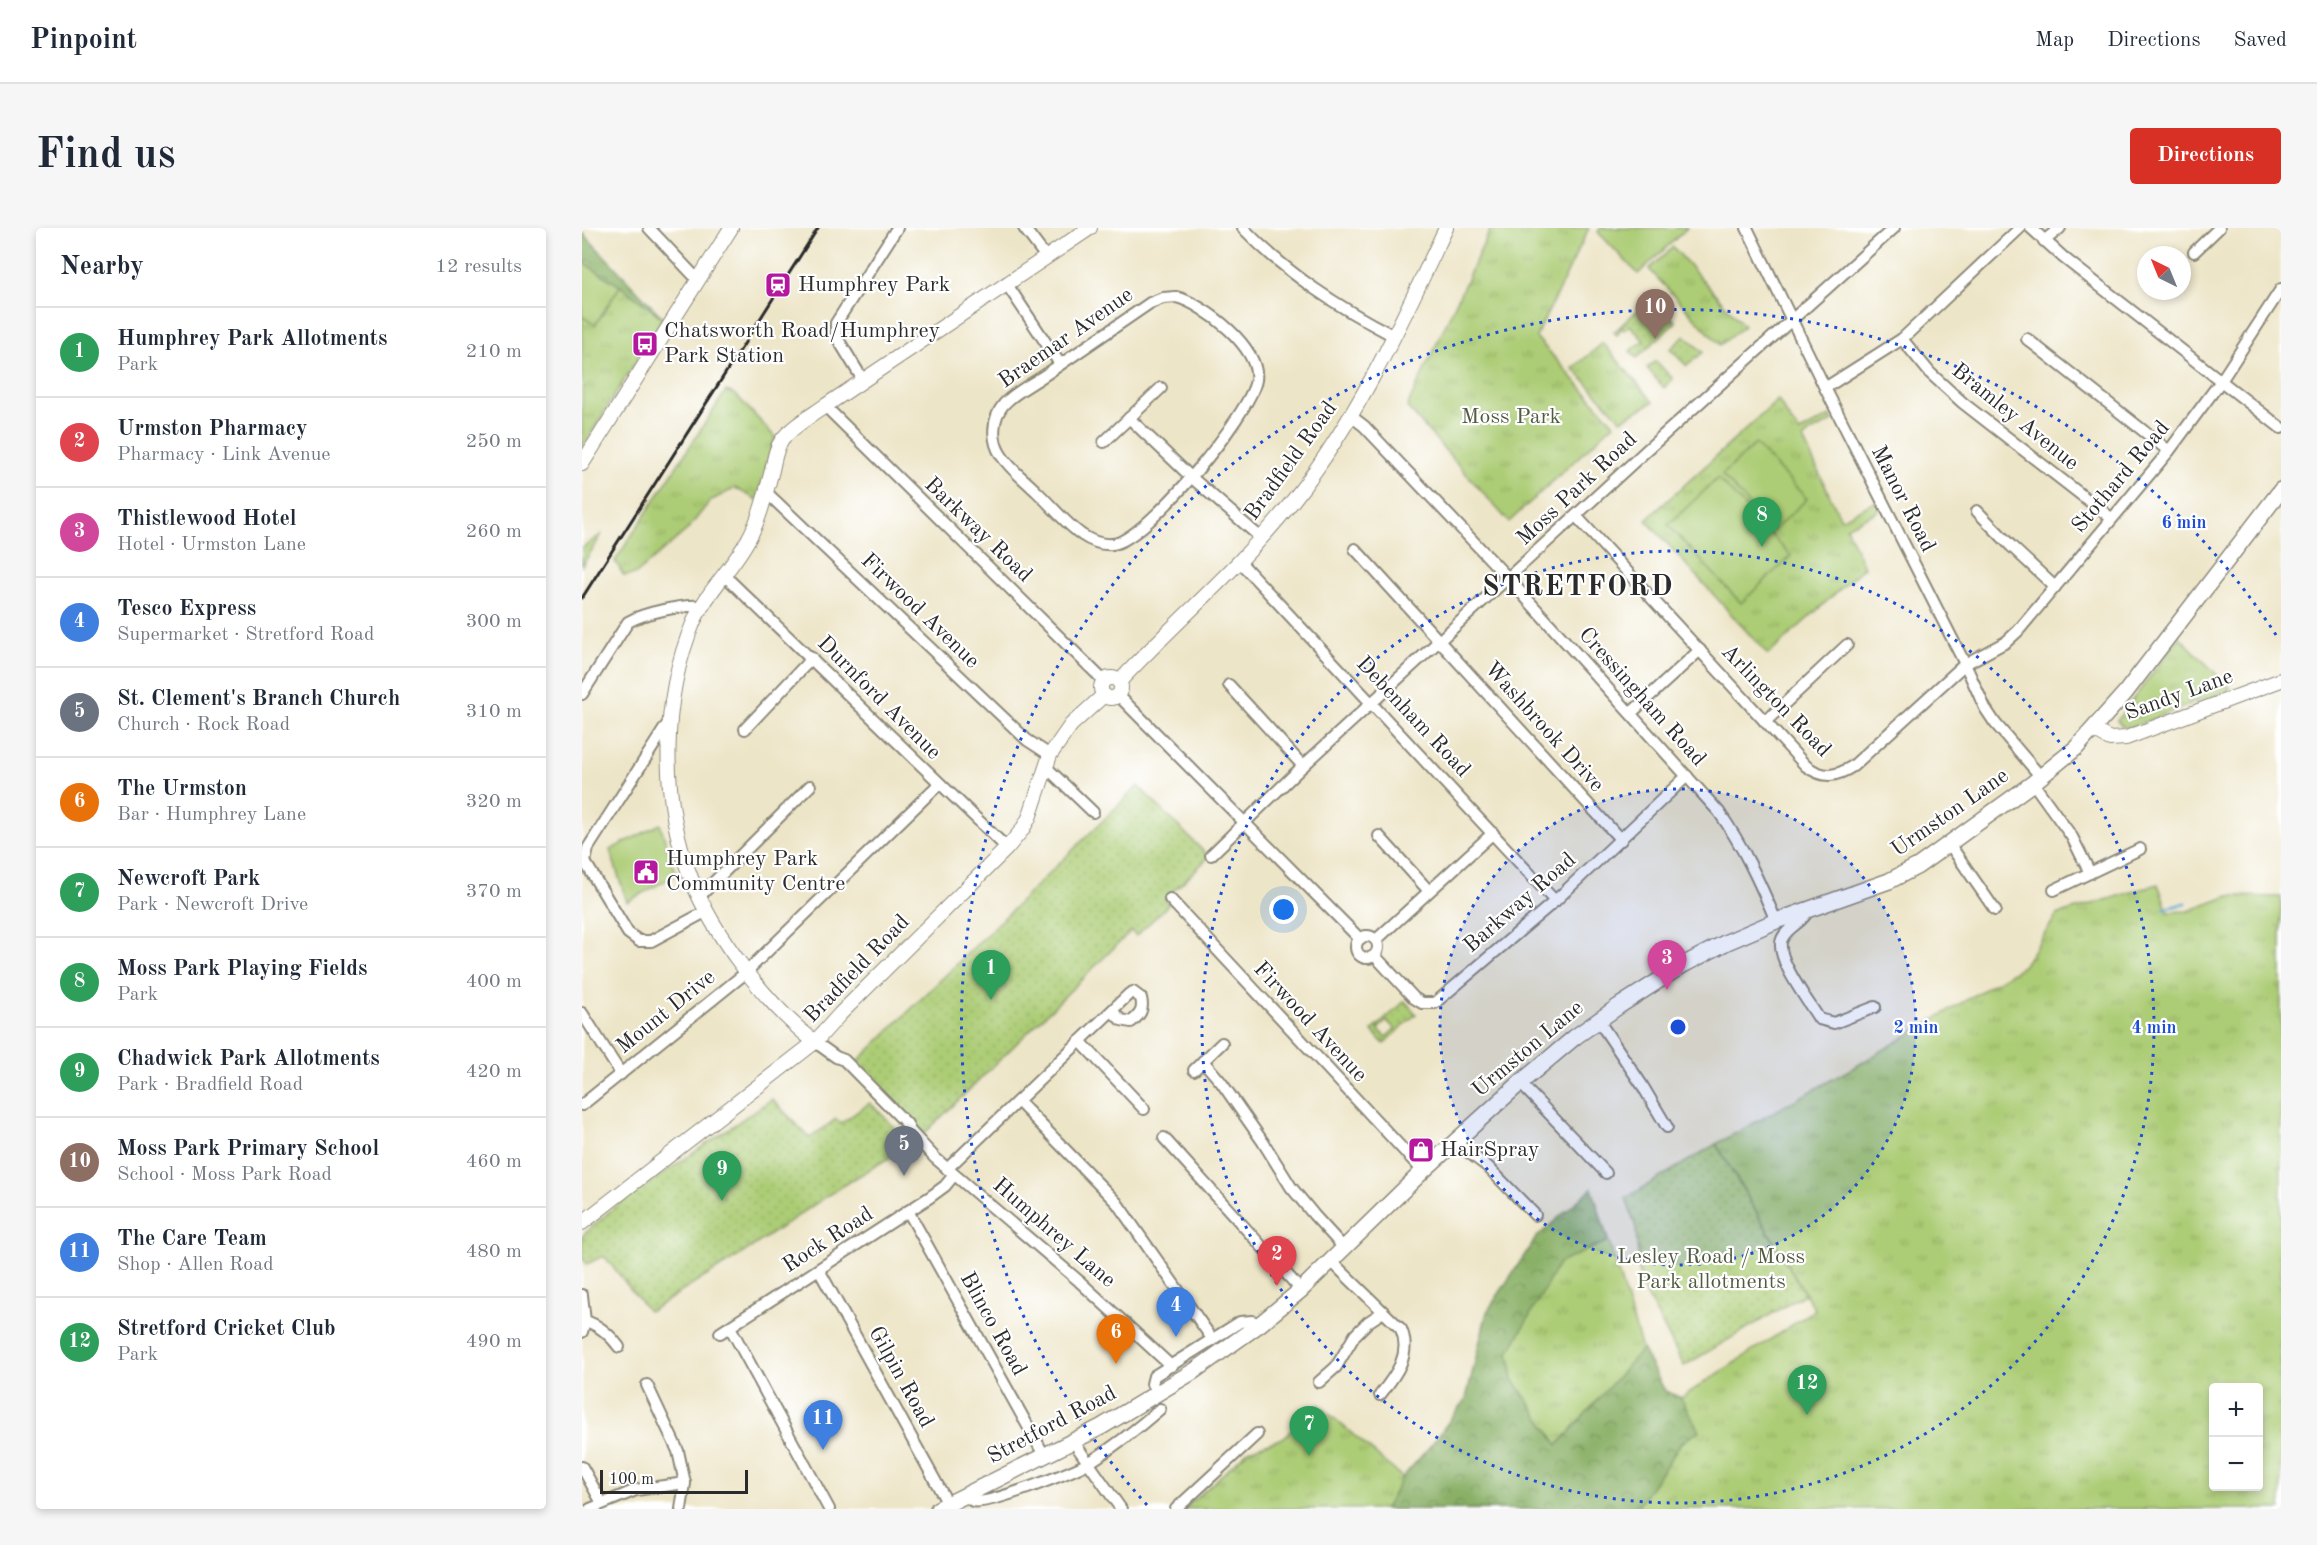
<!DOCTYPE html>
<html lang="en">
<head>
<meta charset="utf-8">
<style>
  :root { --surface:#fff; --page:#f6f6f7; --text:#1f2937; --muted:#747a83; --line:#e0e1e3; --accent:#d93025 }
  body { margin:0; font-family:"Old Standard TT",serif; background:var(--page); color:var(--text) }
  .controls { position:absolute; right:18px; bottom:18px; display:grid; overflow:hidden; border-radius:6px; box-shadow:0 3px 9px #0003 }
  .controls button { width:54px; height:54px; display:grid; place-items:center; padding:0; border:0; border-bottom:2px solid var(--line); background:var(--surface); color:var(--text); font:30px sans-serif }
  .compass { position:absolute; left:1555px; top:18px; width:54px; height:54px; border-radius:50%; background:var(--surface); box-shadow:0 3px 9px #0003; rotate:317deg }
  .scale { position:absolute; left:18px; bottom:15px; width:148px; box-sizing:border-box; padding-left:6px; border:3px solid #2b2b2b; border-top:0; font-size:16px; line-height:21px; white-space:nowrap; color:#2b2b2b; -webkit-text-stroke:4px #fff; paint-order:stroke }
  .you { position:absolute; left:702px; top:682px; width:21px; height:21px; margin:-15px; border:4px solid #fff; border-radius:50%; background:#1a73e8; box-shadow:0 0 0 9px #1a73e833 }
  .badge { display:grid; place-items:center; width:39px; height:39px; border-radius:50%; background:var(--accent); color:#fff; font-size:20px; font-weight:700 }
  .pin { position:absolute; translate:-50% -50px; filter:drop-shadow(0 2px 3px #0008) }
  .pin::after { content:''; position:absolute; top:32px; width:21px; height:18px; background:inherit; clip-path:polygon(0 0,100% 0,50% 100%) }
  .list { margin:0; padding:0; list-style:none }
  h2 { display:flex; justify-content:space-between; align-items:center; height:78px; margin:0; padding:0 24px; font-size:26px }
  h2 small { font-size:20px; font-weight:400; color:var(--muted) }
  .list li { display:grid; grid-template-columns:39px 1fr auto; gap:18px; align-items:center; box-sizing:border-box; height:90px; padding:0 24px; border-top:2px solid var(--line) }
  .list b { display:block; font-size:22px; white-space:nowrap }
  .list p { margin:0; font-size:20px; white-space:nowrap; color:var(--muted) }
  .list em { font-size:20px; font-style:normal; color:var(--muted) }
  .map { position:relative; flex:none; width:1699px; height:1281px; overflow:hidden; border-radius:6px }
  header { display:flex; align-items:center; gap:36px; box-sizing:border-box; height:84px; padding:0 30px; background:var(--surface); border-bottom:2px solid var(--line) }
  header strong { font-size:28px }
  nav { display:flex; gap:33px; margin-inline-start:auto; font-size:21px }
  .intro { display:flex; align-items:center; justify-content:space-between; box-sizing:border-box; height:144px; padding:0 36px }
  h1 { margin:0; font-size:42px }
  .button { padding:15px 27px; border-radius:6px; background:var(--accent); color:#fff; font-size:21px; font-weight:700 }
  main { display:flex; gap:36px; padding:0 36px }
  aside { flex:1; background:var(--surface); border-radius:6px; box-shadow:0 3px 9px #0003 }
  .map>svg:first-child { display:block }
</style>
</head>
<body>
<header>
<strong>Pinpoint</strong>
<nav><a>Map</a><a>Directions</a><a>Saved</a></nav>
</header>
<div class="intro"><h1>Find us</h1><a class="button">Directions</a></div>
<main>
<aside>
<h2>Nearby<small>12 results</small></h2>
<ul class="list">
<li><span class="badge" style="background:#2e9e5b">1</span><div><b>Humphrey Park Allotments</b><p>Park</p></div><em>210 m</em></li>
<li><span class="badge" style="background:#e0444e">2</span><div><b>Urmston Pharmacy</b><p>Pharmacy · Link Avenue</p></div><em>250 m</em></li>
<li><span class="badge" style="background:#d1479c">3</span><div><b>Thistlewood Hotel</b><p>Hotel · Urmston Lane</p></div><em>260 m</em></li>
<li><span class="badge" style="background:#3f7fe0">4</span><div><b>Tesco Express</b><p>Supermarket · Stretford Road</p></div><em>300 m</em></li>
<li><span class="badge" style="background:#6b7280">5</span><div><b>St. Clement's Branch Church</b><p>Church · Rock Road</p></div><em>310 m</em></li>
<li><span class="badge" style="background:#e8710a">6</span><div><b>The Urmston</b><p>Bar · Humphrey Lane</p></div><em>320 m</em></li>
<li><span class="badge" style="background:#2e9e5b">7</span><div><b>Newcroft Park</b><p>Park · Newcroft Drive</p></div><em>370 m</em></li>
<li><span class="badge" style="background:#2e9e5b">8</span><div><b>Moss Park Playing Fields</b><p>Park</p></div><em>400 m</em></li>
<li><span class="badge" style="background:#2e9e5b">9</span><div><b>Chadwick Park Allotments</b><p>Park · Bradfield Road</p></div><em>420 m</em></li>
<li><span class="badge" style="background:#8d6e63">10</span><div><b>Moss Park Primary School</b><p>School · Moss Park Road</p></div><em>460 m</em></li>
<li><span class="badge" style="background:#3f7fe0">11</span><div><b>The Care Team</b><p>Shop · Allen Road</p></div><em>480 m</em></li>
<li><span class="badge" style="background:#2e9e5b">12</span><div><b>Stretford Cricket Club</b><p>Park</p></div><em>490 m</em></li>
</ul>
</aside>
<div class="map">
<svg width="1699" height="1281" viewBox="0 0 1699 1281">
  <defs>
    <pattern id="grass-tufts" width="24" height="20" patternUnits="userSpaceOnUse" patternTransform="scale(1.5)"><rect width="24" height="20" fill="#accc74"/><path d="M3 7l-1-3M5 7V3M7 7l1-3M15 17l-1-3M17 17v-4M19 17l1-3" fill="none" stroke="#94af65"/></pattern>
    <pattern id="forest-crowns" width="20" height="18" patternUnits="userSpaceOnUse" patternTransform="scale(1.5)"><rect width="20" height="18" fill="#89b066"/><path d="M2 6a3 3 0 1 1 6 0M12 15a3 3 0 1 1 6 0" fill="none" stroke="#708f54"/></pattern>
    <pattern id="garden-dots" width="8" height="8" patternUnits="userSpaceOnUse" patternTransform="scale(1.5)"><rect width="8" height="8" fill="#accc74"/><path d="M2 2h.1M6 6h.1" fill="none" stroke="#94af65" stroke-width="1.8" stroke-linecap="round"/></pattern>
  </defs>
  <rect width="100%" height="100%" fill="#fff"/>
  <filter id="ink" filterUnits="userSpaceOnUse"><feTurbulence type="fractalNoise" baseFrequency=".0167" numOctaves="2"/><feDisplacementMap in="SourceGraphic" scale="12" xChannelSelector="R" yChannelSelector="G"/><feConvolveMatrix kernelMatrix="1 2 1 2 8 2 1 2 1" color-interpolation-filters="sRGB"/></filter>
  <filter id="wash" filterUnits="userSpaceOnUse"><feTurbulence type="fractalNoise" baseFrequency=".008" numOctaves="4" result="noise"/><feDisplacementMap in="SourceGraphic" scale="24" xChannelSelector="R" yChannelSelector="G"/><feGaussianBlur stdDeviation="1.35" result="paint"/><feColorMatrix in="noise" values="0 0 0 0 0 0 0 0 0 0 0 0 0 0 0 0 0 1.4 0 .05"/><feComposite in="paint" operator="in"/></filter>
  <g filter="url(#wash)">
    <rect width="100%" height="100%" fill="#ede5c7"/>
    <!-- grass -->
    <g fill="url(#grass-tufts)" stroke="#6c7c50" stroke-width="1.5" fill-rule="evenodd">
      <path d="M909 0H1007L954 109 1032 196 927 294 825 179Z"/>
      <path d="M1091 19 1162 98 1138 117 1067 41Z"/>
      <path d="M38 58 81 90 0 220V88L14 96Z"/>
      <path d="M1021 115 1071 174 1039 192 991 140Z"/>
      <path d="M144 163 154 167 193 209 175 272 153 260 128 273 106 301 54 346 42 348 33 333Z"/>
      <path d="M1196 172 1208 192 1218 204 1248 188 1251 193 1229 204 1221 211 1259 291 1293 274 1297 283 1264 299 1282 339 1186 427 1064 292Z"/>
      <path d="M20 306 0 338V320Z"/>
      <path d="M1598 409 1649 461 1552 498 1541 499 1535 492Z"/>
      <path d="M1576 656 1586 684 1606 683 1647 668 1699 669V1281H602L667 1222 701 1210 737 1177 821 1250 850 1216 884 1171 905 1084 954 1010 1010 960 1060 1121 1083 1163 1099 1170 1233 1082 1134 916 1278 836 1441 738 1475 687ZM1632 1160H1676V1258H1632Z"/>
    </g>
    <!-- forest -->
    <g fill="url(#forest-crowns)" stroke="#5a6e48" stroke-width="1.5">
      <path d="M0 4 81 90 38 58 0 34Z"/>
      <path d="M1010 960 1026 1013 977 1035 927 1125 931 1151 976 1217 1060 1121 1083 1163 1099 1170 1117 1203 1099 1215 1054 1281H803L820 1250 850 1216 884 1171 905 1084 954 1010Z"/>
    </g>
    <!-- garden -->
    <g fill="url(#garden-dots)" stroke="#6c7c50" stroke-width="1.5" fill-rule="evenodd">
      <path d="M1070 69 1073 72 1059 84 1072 99 1080 92 1085 85 1094 94 1055 130 1048 123 1062 113 1048 97 1042 102 1040 99 1035 107 1032 104Z"/>
      <path d="M1103 108 1121 124 1105 138 1088 121Z"/>
      <path d="M1074 133 1091 151 1082 160 1065 140Z"/>
      <path d="M556 558 627 629 583 671 587 676 554 708 549 703 342 906 273 836Z"/>
      <path d="M823 773 834 786 802 816 790 803ZM805 793 813 801 804 809 796 801Z"/>
      <path d="M190 871 228 910 254 891 259 895 288 875 330 916 260 958 155 1029 70 1082 66 1083 23 1029H19L5 1036 0 1029V1008L31 980Z"/>
      <path d="M1134 916 1223 1066 1102 1138 1058 1054 1054 1000 1044 970Z"/>
    </g>
    <!-- pitch -->
    <g fill="#accc74" stroke="#6c7c50" stroke-width="1.5">
      <path d="M1018 0H1105L1056 46 1016 4Z"/>
      <path d="M0 34 38 58 13 97 0 88Z"/>
      <path d="M1173 216 1225 271 1191 303 1140 247Z"/>
      <path d="M1136 250 1209 328 1159 375 1086 297Z"/>
      <path d="M78 596 94 647 45 674 28 622Z"/>
    </g>
    <g fill="none" stroke-linecap="round" stroke-linejoin="round">
      <!-- stream -->
      <path stroke="#56a7d1" stroke-width="3" d="M1582 681 1604 675"/>
    </g>
  </g>
  <g filter="url(#ink)">
    <g fill="none" stroke-linecap="round" stroke-linejoin="round">
      <defs>
        <g id="minor">
          <path d="M67 0 116 52"/>
          <path d="M442 0 464 29"/>
          <path d="M661 0C705 46 756 79 812 108"/>
          <path d="M1165 0 1243 160 1383 436 1403 480 1413 495 1459 549"/>
          <path d="M1449 0 1482 30 1699 200"/>
          <path d="M1462 13 1478 0"/>
          <path d="M1612 24 1637 0"/>
          <path d="M424 55 478 136"/>
          <path d="M594 69C622 76 679 120 674 152 669 185 563 314 530 316 520 317 509 313 500 307 483 295 469 277 454 263 443 252 428 241 419 227 409 212 410 190 422 176 433 164 450 156 463 147 498 123 533 99 568 75L581 70Z"/>
          <path d="M1320 111 1348 145 1381 175 1529 290"/>
          <path d="M1445 111 1587 223"/>
          <path d="M281 152 254 108V95L315 0"/>
          <path d="M1243 160 1320 111 1438 0"/>
          <path d="M243 178 522 453"/>
          <path d="M769 188 782 198 926 350 1137 584C1161 618 1178 655 1194 693"/>
          <path d="M547 190 609 249 679 310"/>
          <path d="M522 214 579 160"/>
          <path d="M184 264 445 512 468 527"/>
          <path d="M1395 283 1429 318 1473 359"/>
          <path d="M994 288 1224 538C1242 551 1254 549 1271 538L1383 436 1424 414 1436 403 1587 223 1639 153 1699 61"/>
          <path d="M773 321 1039 612"/>
          <path d="M658 334 973 673"/>
          <path d="M142 347 425 620"/>
          <path d="M647 457 721 538"/>
          <path d="M0 466 46 394C61 385 102 376 120 378"/>
          <path d="M536 467 778 711"/>
          <path d="M1049 485 1118 422"/>
          <path d="M88 492 6 620 3 634 46 705 57 713H69L125 683"/>
          <path d="M1183 494 1265 417"/>
          <path d="M163 501 230 430"/>
          <path d="M464 539 511 584"/>
          <path d="M1451 555 1490 609 1508 645"/>
          <path d="M797 608 847 663"/>
          <path d="M1368 617 1413 682"/>
          <path d="M629 627 721 538 1066 221 1312 0"/>
          <path d="M1472 662 1558 621"/>
          <path d="M117 669 228 558"/>
          <path d="M588 671 841 943"/>
          <path d="M1225 684C1220 695 1205 699 1200 711 1192 729 1227 774 1237 791L1252 795 1293 779"/>
          <circle cx="785" cy="719" r="11"/>
          <path d="M794 712 911 605"/>
          <path d="M793 728 832 770 840 775H853L973 673 1105 548"/>
          <path d="M0 785 39 846"/>
          <path d="M1016 792 1060 857 1085 899"/>
          <path d="M498 813 562 881"/>
          <path d="M233 814 254 829 262 832 325 896 328 903 353 930 497 1053 589 1138"/>
          <path d="M621 833 639 854 681 914 709 959 732 987 762 1020"/>
          <path d="M612 842 640 815"/>
          <path d="M938 855 1024 945"/>
          <path d="M436 873 535 975 631 1112"/>
          <path d="M0 877 161 747 357 556"/>
          <path d="M582 910 719 1062"/>
          <path d="M873 914 906 939 953 987"/>
          <path d="M365 941 547 766 551 764 559 770C562 782 558 787 549 794L539 792 530 783"/>
          <path d="M326 983 462 1227"/>
          <path d="M749 1033 819 1101C830 1126 814 1147 798 1167"/>
          <path d="M237 1042 366 1276"/>
          <path d="M0 1067 3 1093 0 1104"/>
          <path d="M3 1093C18 1097 28 1107 37 1119"/>
          <path d="M148 1099 247 1281"/>
          <path d="M138 1105 348 969 363 958 372 947"/>
          <path d="M737 1154 754 1139 773 1107 786 1094 801 1084"/>
          <path d="M65 1157 96 1223 103 1255 99 1281"/>
          <path d="M576 1166 570 1156 572 1148 658 1094 670 1093 678 1096"/>
          <path d="M491 1213 539 1281"/>
          <path d="M0 1239 20 1275"/>
          <path d="M383 1268C386 1270 388 1272 391 1273 406 1278 492 1243 508 1234 533 1218 556 1200 578 1181"/>
          <path d="M8 1281 54 1262 103 1255"/>
          <path d="M594 1281 675 1206"/>
        </g>
        <g id="tertiary">
          <path d="M0 236 149 0"/>
          <circle cx="529" cy="460" r="10"/>
          <path d="M537 454C595 392 661 337 713 270 777 188 820 93 864 0"/>
          <path d="M1511 502 1528 511 1544 510 1699 452"/>
          <path d="M233 814C185 777 131 707 109 650 78 570 79 471 112 393 126 362 151 340 167 310 178 290 183 268 189 246 192 235 193 221 200 212 210 198 229 188 243 178L508 0"/>
          <path d="M0 995 233 814 258 786 425 620 440 602 447 590 468 527 489 497 522 467"/>
        </g>
        <path id="secondary" d="M356 1281 519 1199 612 1143 678 1096 719 1062 841 943 938 855 993 809 1037 778 1101 737 1145 714 1194 693 1307 653 1336 638 1451 555 1494 520 1543 465 1699 262"/>
      </defs>
      <!-- minor casing -->
      <use href="#minor" stroke="#8c8879" stroke-width="14"/>
      <!-- tertiary casing -->
      <use href="#tertiary" stroke="#8c8879" stroke-width="16"/>
      <!-- secondary casing -->
      <use href="#secondary" stroke="#8c8879" stroke-width="18"/>
      <!-- minor -->
      <use href="#minor" stroke="#fff" stroke-width="10"/>
      <!-- tertiary -->
      <use href="#tertiary" stroke="#fff" stroke-width="14"/>
      <!-- secondary -->
      <use href="#secondary" stroke="#fff" stroke-width="15"/>
      <!-- rail -->
      <path stroke="#2b2b2b" stroke-width="3" d="M0 370 236 0"/>
    </g>
  </g>
  <!-- distance rings -->
  <circle cx="1096" cy="799" r="238" fill="#1d4ed8" fill-opacity=".12"/>
  <g fill="none" stroke="#1d4ed8" stroke-width="3" stroke-dasharray="3 6">
    <circle cx="1096" cy="799" r="238"/>
    <circle cx="1096" cy="799" r="476"/>
    <path d="M565 1277A715 715 0 1 1 1696 410"/>
  </g>
  <!-- icons -->
  <defs>
    <symbol id="station-square" viewBox="-11 -11 22 22"><rect x="-9" y="-9" width="18" height="18" rx="4" fill="#b5179e" stroke="#fff"/><path d="M-3-6H3Q5-6 5-4V2Q5 4 3 4L4.5 6H3L1.5 4h-3L-3 6H-4.5L-3 4Q-5 4-5 2V-4Q-5-6-3-6ZM-3.5-4v3h7v-3ZM-3.5 1v1.5H-2V1ZM2 1v1.5H3.5V1Z" fill="#fff"/></symbol>
    <symbol id="bus-square" viewBox="-11 -11 22 22"><rect x="-9" y="-9" width="18" height="18" rx="4" fill="#b5179e" stroke="#fff"/><path d="M-5-6H5V4H4V6H2V4H-2V6H-4V4H-5ZM-3.5-4V0h7V-4ZM-3.5 1.2v1.5H-2V1.2ZM2 1.2v1.5H3.5V1.2Z" fill="#fff"/></symbol>
    <symbol id="civic-square" viewBox="-11 -11 22 22"><rect x="-9" y="-9" width="18" height="18" rx="4" fill="#b5179e" stroke="#fff"/><path d="M-.6-6.5H3V-4.5H.6V-3L4-1V1h2V6H-6V1h2V-1L-.6-3ZM-1.2 2.5V6h2.4V2.5Z" fill="#fff"/></symbol>
    <symbol id="shop-square" viewBox="-11 -11 22 22"><rect x="-9" y="-9" width="18" height="18" rx="4" fill="#b5179e" stroke="#fff"/><path d="M-5-2.5h2.3a2.7 3.5 0 0 1 5.4 0H5L5.5 6h-11ZM-1.5-2.5h3a1.5 2.3 0 0 0-3 0Z" fill="#fff"/></symbol>
  </defs>
  <g fill-rule="evenodd">
    <use href="#station-square" x="181" y="42" width="30" height="30"/>
    <use href="#bus-square" x="48" y="101" width="30" height="30"/>
    <use href="#civic-square" x="49" y="629" width="30" height="30"/>
    <use href="#shop-square" x="824" y="907" width="30" height="30"/>
  </g>
  <g text-anchor="middle" dominant-baseline="central" stroke-width="4.5" stroke-linejoin="round" paint-order="stroke">
    <!-- poi labels -->
    <g font-size="22" fill="#2b2b2b" stroke="#fff" text-anchor="start">
      <text x="216" y="57">Humphrey Park</text>
      <text x="82" y="103">Chatsworth Road/Humphrey<tspan x="82" dy="25">Park Station</tspan></text>
      <text x="84" y="631">Humphrey Park<tspan x="84" dy="25">Community Centre</tspan></text>
      <text x="858" y="922">HairSpray</text>
    </g>
    <!-- street labels -->
    <g font-size="22" fill="#2b2b2b" stroke="#fff">
      <text transform="translate(484 110) rotate(-35)">Braemar Avenue</text>
      <text transform="translate(1433 189) rotate(39)">Bramley Avenue</text>
      <text transform="translate(709 233) rotate(-54)">Bradfield Road</text>
      <text transform="translate(1539 249) rotate(-50)">Stothard Road</text>
      <text transform="translate(995 261) rotate(-43)">Moss Park Road</text>
      <text transform="translate(1321 271) rotate(63)">Manor Road</text>
      <text transform="translate(396 302) rotate(44)">Barkway Road</text>
      <text transform="translate(338 383) rotate(44)">Firwood Avenue</text>
      <text transform="translate(1597 467) rotate(-20)">Sandy Lane</text>
      <text transform="translate(1060 469) rotate(48)">Cressingham Road</text>
      <text transform="translate(297 470) rotate(45)">Durnford Avenue</text>
      <text transform="translate(1194 473) rotate(46)">Arlington Road</text>
      <text transform="translate(831 489) rotate(47)">Debenham Road</text>
      <text transform="translate(962 499) rotate(48)">Washbrook Drive</text>
      <text transform="translate(1368 585) rotate(-35)">Urmston Lane</text>
      <text transform="translate(938 675) rotate(-41)">Barkway Road</text>
      <text transform="translate(275 741) rotate(-46)">Bradfield Road</text>
      <text transform="translate(84 784) rotate(-39)">Mount Drive</text>
      <text transform="translate(728 794) rotate(47)">Firwood Avenue</text>
      <text transform="translate(946 821) rotate(-40)">Urmston Lane</text>
      <text transform="translate(472 1005) rotate(41)">Humphrey Lane</text>
      <text transform="translate(246 1012) rotate(-33)">Rock Road</text>
      <text transform="translate(411 1096) rotate(61)">Blinco Road</text>
      <text transform="translate(319 1149) rotate(61)">Gilpin Road</text>
      <text transform="translate(470 1197) rotate(-28)">Stretford Road</text>
    </g>
    <!-- park labels -->
    <g font-size="22" fill="#525b41" stroke="#fff">
      <text x="929" y="189">Moss Park</text>
      <text x="1129" y="1029">Lesley Road / Moss<tspan x="1129" dy="25">Park allotments</tspan></text>
    </g>
    <!-- district labels -->
    <g font-size="28" font-weight="bold" letter-spacing="1.5" fill="#2b2b2b" stroke="#fff">
      <text x="996" y="360">STRETFORD</text>
    </g>
  </g>
  <circle cx="1096" cy="799" r="9" fill="#1d4ed8" stroke="#fff" stroke-width="3"/>
  <g font-size="18" text-anchor="middle" font-weight="bold" fill="#1d4ed8" stroke="#fff" stroke-width="4.5" stroke-linejoin="round" paint-order="stroke">
    <text x="1602" y="300">6 min</text>
    <text x="1334" y="805">2 min</text>
    <text x="1572" y="805">4 min</text>
  </g>
</svg>
<div class="controls">
<button>+</button>
<button>−</button>
</div>
<svg class="compass" viewBox="-18 -18 36 36"><path d="M0-13l5 13h-10z" fill="#e53935"/><path d="M0 13l5-13h-10z" fill="#747a83"/></svg>
<div class="scale">100 m</div>
<div class="you"></div>
<div class="pin badge" style="left:409px;top:772px;background:#2e9e5b">1</div>
<div class="pin badge" style="left:695px;top:1058px;background:#e0444e">2</div>
<div class="pin badge" style="left:1085px;top:762px;background:#d1479c">3</div>
<div class="pin badge" style="left:594px;top:1109px;background:#3f7fe0">4</div>
<div class="pin badge" style="left:322px;top:948px;background:#6b7280">5</div>
<div class="pin badge" style="left:534px;top:1136px;background:#e8710a">6</div>
<div class="pin badge" style="left:727px;top:1228px;background:#2e9e5b">7</div>
<div class="pin badge" style="left:1180px;top:319px;background:#2e9e5b">8</div>
<div class="pin badge" style="left:140px;top:973px;background:#2e9e5b">9</div>
<div class="pin badge" style="left:1073px;top:111px;background:#8d6e63">10</div>
<div class="pin badge" style="left:241px;top:1222px;background:#3f7fe0">11</div>
<div class="pin badge" style="left:1225px;top:1187px;background:#2e9e5b">12</div>
</div>
</main>
</body>
</html>
